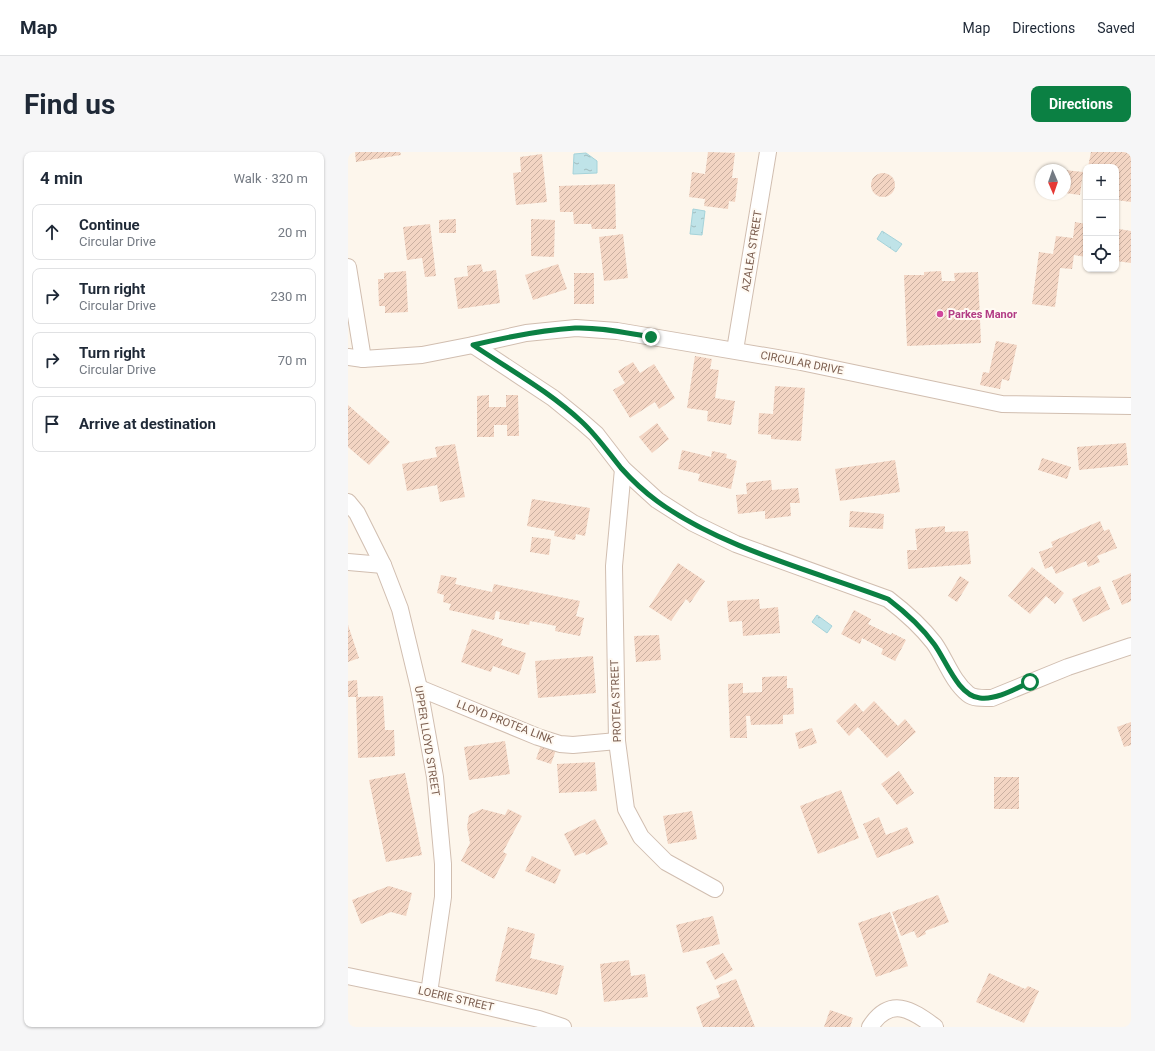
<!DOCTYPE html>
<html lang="en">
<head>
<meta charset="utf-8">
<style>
  :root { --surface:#fff; --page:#f6f6f7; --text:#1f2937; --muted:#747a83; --line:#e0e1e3; --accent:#0b8043 }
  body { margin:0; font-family:Roboto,sans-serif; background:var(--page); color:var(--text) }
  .controls { position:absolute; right:12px; top:12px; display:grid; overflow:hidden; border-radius:8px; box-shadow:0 1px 3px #0004 }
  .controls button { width:36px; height:36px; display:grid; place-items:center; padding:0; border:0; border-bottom:1px solid var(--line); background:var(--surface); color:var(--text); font:20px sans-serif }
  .compass { position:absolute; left:687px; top:12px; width:36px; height:36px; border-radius:50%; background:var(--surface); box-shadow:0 1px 3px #0004; rotate:178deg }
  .stop { position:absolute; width:12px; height:12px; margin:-9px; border:3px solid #0b8043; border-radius:50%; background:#fff }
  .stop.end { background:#0b8043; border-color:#fff; box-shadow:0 1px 4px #0008 }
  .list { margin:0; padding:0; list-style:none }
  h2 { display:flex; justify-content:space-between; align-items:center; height:52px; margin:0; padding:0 16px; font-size:17px }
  h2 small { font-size:13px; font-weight:400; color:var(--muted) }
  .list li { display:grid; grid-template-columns:26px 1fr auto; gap:12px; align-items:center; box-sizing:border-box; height:56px; margin:0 8px 8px; padding:0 8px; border:1px solid var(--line); border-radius:8px }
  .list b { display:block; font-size:15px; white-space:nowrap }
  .list p { margin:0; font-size:13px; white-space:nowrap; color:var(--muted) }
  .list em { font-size:13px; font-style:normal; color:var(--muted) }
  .icon { flex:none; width:22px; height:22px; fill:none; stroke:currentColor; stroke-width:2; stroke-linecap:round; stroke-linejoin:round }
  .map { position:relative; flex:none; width:783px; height:875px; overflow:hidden; border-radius:8px }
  header { display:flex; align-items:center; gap:24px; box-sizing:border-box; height:56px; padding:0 20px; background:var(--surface); border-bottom:1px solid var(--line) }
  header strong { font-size:19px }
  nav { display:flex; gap:22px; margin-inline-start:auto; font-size:14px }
  .intro { display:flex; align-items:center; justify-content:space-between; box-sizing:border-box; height:96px; padding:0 24px }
  h1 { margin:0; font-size:28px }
  .button { padding:10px 18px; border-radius:8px; background:var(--accent); color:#fff; font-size:14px; font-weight:700 }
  main { display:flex; gap:24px; padding:0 24px }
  aside { flex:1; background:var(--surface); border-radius:8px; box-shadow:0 1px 3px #0004 }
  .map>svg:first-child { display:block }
</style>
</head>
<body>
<header>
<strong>Map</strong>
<nav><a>Map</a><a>Directions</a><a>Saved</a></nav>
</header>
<div class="intro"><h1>Find us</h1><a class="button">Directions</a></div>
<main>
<aside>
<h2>4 min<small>Walk · 320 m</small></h2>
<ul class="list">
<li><svg class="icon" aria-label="ahead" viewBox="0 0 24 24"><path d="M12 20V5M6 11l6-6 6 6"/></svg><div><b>Continue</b><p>Circular Drive</p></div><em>20 m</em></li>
<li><svg class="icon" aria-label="right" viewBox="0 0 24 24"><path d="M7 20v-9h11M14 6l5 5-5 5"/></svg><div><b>Turn right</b><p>Circular Drive</p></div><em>230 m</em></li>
<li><svg class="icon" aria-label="right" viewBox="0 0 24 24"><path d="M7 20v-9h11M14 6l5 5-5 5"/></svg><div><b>Turn right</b><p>Circular Drive</p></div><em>70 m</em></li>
<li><svg class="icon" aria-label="arrive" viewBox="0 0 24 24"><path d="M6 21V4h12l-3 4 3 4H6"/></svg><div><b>Arrive at destination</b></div></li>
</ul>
</aside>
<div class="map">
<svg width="783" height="875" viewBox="0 0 783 875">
  <defs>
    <pattern id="water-ripples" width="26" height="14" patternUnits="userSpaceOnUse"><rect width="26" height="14" fill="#bfe3e8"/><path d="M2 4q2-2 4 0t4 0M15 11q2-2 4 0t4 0" fill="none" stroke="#a0bbbe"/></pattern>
    <pattern id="building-hatch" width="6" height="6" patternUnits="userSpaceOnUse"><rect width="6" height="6" fill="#f3d5c3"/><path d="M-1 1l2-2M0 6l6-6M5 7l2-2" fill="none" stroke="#cab0a1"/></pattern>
  </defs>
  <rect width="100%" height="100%" fill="#fdf6ec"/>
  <!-- water -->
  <g fill="url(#water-ripples)" stroke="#a5d3da">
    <path d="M238 1 249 9V21L225 22 226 2Z"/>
    <path d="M345 57 357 59 354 83 342 82Z"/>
    <path d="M534 79 554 92 548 100 529 87Z"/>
    <path d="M469 463 484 474 479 481 464 470Z"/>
  </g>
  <!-- building -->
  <g fill="url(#building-hatch)">
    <path d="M7 0H52L53 3 8 10Z"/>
    <path d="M360 0 387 1 384 26H390L387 50 381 49 380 57 356 54 357 47 341 45 344 20 357 22Z"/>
    <path d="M743 0H783V50L768 48 770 32 768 31V15H740Z"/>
    <path d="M194 2 199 50 168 53 165 21 173 20 172 5Z"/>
    <path d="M717 18 735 20 732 43 717 41Z"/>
    <circle cx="535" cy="33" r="12"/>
    <path d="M267 32 268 77H244L243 72H226L225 60H212L211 34Z"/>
    <path d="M108 67V81H91V68Z"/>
    <path d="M183 67 207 68 206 105 183 104Z"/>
    <path d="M727 70 738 72V105L726 103 724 117 712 116 707 155 684 152 691 100 705 102 708 84 725 86Z"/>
    <path d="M82 72 88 124 77 125 74 106 59 108 55 75Z"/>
    <path d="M771 77 783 79V111L768 109V84H770Z"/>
    <path d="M275 82 280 126 256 129 251 85Z"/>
    <path d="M133 112 135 120 148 118 152 151 110 157 106 126 120 124 119 114Z"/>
    <path d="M210 112 219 137 185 148 177 123Z"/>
    <path d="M58 119 60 160 37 161V154H31L30 127H36V121Z"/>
    <path d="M593 119 594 129H607L606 121 630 120 633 191 559 194 556 123H576V120Z"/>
    <rect x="226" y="121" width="20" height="31"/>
    <path d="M648 189 669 193 661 229 654 227 652 237 632 233 635 220 641 221Z"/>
    <path d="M347 204 364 207 362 217 371 218 367 246 387 249 383 273 359 269 360 259 339 256Z"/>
    <path d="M285 210 292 221 306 212 327 246 311 257 307 250 282 266 265 238 277 231 270 219Z"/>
    <path d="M427 234 457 236 453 289 423 287V283L410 282 411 261 425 262Z"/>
    <path d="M141 243V255H158V243H170L171 284H159V273H146V285H129V244Z"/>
    <path d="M0 253 42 290 21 313 0 295Z"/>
    <path d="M309 271 321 287 304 301 291 285Z"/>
    <path d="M778 291 780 313 731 318 729 295Z"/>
    <path d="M107 292 117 345 92 350 89 333 59 339 54 312 89 305 87 295Z"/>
    <path d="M334 298 363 305 364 299 379 302 378 306 389 309 383 337 350 329 352 322 330 317Z"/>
    <path d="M694 306 723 315 719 327 690 318Z"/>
    <path d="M547 308 552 340 492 349 487 317Z"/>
    <path d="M423 328 424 338 450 336 452 351H442L443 364 417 367V359L390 362 388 343 399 342 398 331Z"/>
    <path d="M184 347 242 356 237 384 228 382 227 388 206 384 207 379 179 374Z"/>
    <path d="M502 359 536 362 535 377 501 375Z"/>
    <path d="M752 369 756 379 761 377 769 396 749 404 752 410 740 415 738 409 708 422 704 414 697 417 691 400 705 395 703 390Z"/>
    <path d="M597 374V380L620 379 623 412 560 417 559 398H569L567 377Z"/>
    <path d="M184 385 203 387 201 403 182 400Z"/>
    <path d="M330 411 357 429 342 451 338 447 323 469 301 455Z"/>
    <path d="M684 415 716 441 707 452 698 444 682 462 660 444Z"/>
    <path d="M783 421V449L774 453 764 429Z"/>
    <path d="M93 423 109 426 107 432 144 440 146 432 232 449 228 464 236 466 232 484 207 479 208 474 182 469 181 473 151 467 152 460 148 459 146 468 101 458 103 452 95 450 96 443 89 441Z"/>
    <path d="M612 424 621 430 609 450 600 444Z"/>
    <path d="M752 434 762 457 735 470 724 447Z"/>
    <path d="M411 447 412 457 430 455 432 481 395 484 394 469 381 470 379 449Z"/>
    <path d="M506 458 523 467 520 472 543 483 544 481 558 488 547 509 533 502 535 497 514 486 512 492 493 482Z"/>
    <path d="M0 473 11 506 0 510Z"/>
    <path d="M124 477 155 487 153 493 178 501 171 523 145 514 143 520 113 510Z"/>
    <path d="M311 483 313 508 288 510 286 484Z"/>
    <path d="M245 504 248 541 190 546 187 509Z"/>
    <path d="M439 524V536H445L446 562 435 563V572L403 573 402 564H398L399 586H382L380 532 395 531V541L414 540V525Z"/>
    <path d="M9 528 10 545 35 544 37 578H46L47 604 10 606 8 545H0V529Z"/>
    <path d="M526 549 550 574 557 567 568 580 539 606 510 575 501 584 488 569 507 551 515 560Z"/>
    <path d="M783 570V593L776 595 769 575Z"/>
    <path d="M464 576 469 591 451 597 447 581Z"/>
    <path d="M157 589 162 622 121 628 116 595Z"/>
    <path d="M193 593 208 598 203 612 188 607Z"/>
    <path d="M247 610 249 639 211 641 209 612Z"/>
    <path d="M551 619 566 641 549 653 533 632Z"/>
    <path d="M57 621 74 703 38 710 21 628Z"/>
    <rect x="646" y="625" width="25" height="32"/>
    <path d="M493 638 511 686 470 702 452 654Z"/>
    <path d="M134 657 157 663 160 657 174 664 155 700 159 702 146 727 113 709 122 691 119 675 121 663Z"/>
    <path d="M344 659 349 687 320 692 315 664Z"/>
    <path d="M531 665 538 683 559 675 566 691 529 706 515 672Z"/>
    <path d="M247 667 260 692 238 703 237 700 227 704 216 682Z"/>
    <path d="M184 704 213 718 207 732 177 719Z"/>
    <path d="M41 734 64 741 58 764 43 760 13 772 4 748Z"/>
    <path d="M590 743 601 770 577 779 578 782 569 786 566 779 553 784 544 760Z"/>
    <path d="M542 760 560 814 528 825 510 771Z"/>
    <path d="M365 764 372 792 335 801 328 773Z"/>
    <path d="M160 775 187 782 182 806 216 814 209 843 147 829Z"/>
    <path d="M375 801 385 818 367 828 358 810Z"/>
    <path d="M281 808 283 824 297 822 300 845 256 850 252 812Z"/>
    <path d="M641 821 677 837 680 834 691 839 676 871 628 850Z"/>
    <path d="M388 827 407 875H355L348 855 372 845 368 834Z"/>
    <path d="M482 858 505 866 502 875H476Z"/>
  </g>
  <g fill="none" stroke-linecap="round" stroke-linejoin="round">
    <defs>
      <g id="minor">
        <path d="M0 115 15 207"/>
        <path d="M125 193 205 246 232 268 248 282 275 317 309 348 345 371 388 392 540 447C557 460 573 474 586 491 598 508 604 529 620 542 626 547 636 546 644 546L720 515 783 494"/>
        <path d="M387 198 420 0"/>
        <path d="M0 205 15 207 74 203 125 193 178 181 228 176 269 179 453 210 654 252 783 254"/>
        <path d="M275 317 266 414 269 589 278 657 293 685 318 710 367 737"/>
        <path d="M0 350 9 361 35 413 52 457 71 536 87 625 95 712V745L81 841"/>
        <path d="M0 410 35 413"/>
        <path d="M71 536 190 585 212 592 225 593 269 589"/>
        <path d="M0 824 81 841 191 867 215 875"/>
        <path d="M522 875C542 844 563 857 587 875"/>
      </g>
    </defs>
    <!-- minor casing -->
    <use href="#minor" stroke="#d1beb0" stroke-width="18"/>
    <!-- minor -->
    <use href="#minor" stroke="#fff" stroke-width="16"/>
  </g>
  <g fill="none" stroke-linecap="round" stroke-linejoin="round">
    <!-- route -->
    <path stroke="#0b8043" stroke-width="5" d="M303 185C278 181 252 175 227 176 192 178 159 185 125 193 162 218 201 239 234 270 249 284 260 300 273 316 282 326 298 341 309 349 373 396 466 419 540 447 557 460 573 474 586 492 598 508 610 544 632 546 649 548 667 537 682 530"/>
  </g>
  <!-- markers -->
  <circle fill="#d1479c" stroke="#fffaf3" stroke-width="1.5" cx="592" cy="162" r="4"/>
  <g text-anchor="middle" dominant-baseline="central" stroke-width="4" stroke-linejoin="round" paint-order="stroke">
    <!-- street labels -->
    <g font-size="11" fill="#7a5c4d" stroke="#fffaf3">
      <text transform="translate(404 99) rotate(-81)">AZALEA STREET</text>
      <text transform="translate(454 211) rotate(11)">CIRCULAR DRIVE</text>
      <text transform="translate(268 549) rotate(-92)">PROTEA STREET</text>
      <text transform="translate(157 570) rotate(21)">LLOYD PROTEA LINK</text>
      <text transform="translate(79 589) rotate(81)">UPPER LLOYD STREET</text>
      <text transform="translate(108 847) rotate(13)">LOERIE STREET</text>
    </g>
    <!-- hotel labels -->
    <g font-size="11" font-weight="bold" fill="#b23c85" stroke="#fffaf3" text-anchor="start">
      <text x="600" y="162">Parkes Manor</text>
    </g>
  </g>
</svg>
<div class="controls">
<button>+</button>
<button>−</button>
<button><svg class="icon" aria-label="locate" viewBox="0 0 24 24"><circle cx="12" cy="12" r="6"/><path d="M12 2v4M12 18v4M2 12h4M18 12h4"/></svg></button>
</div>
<svg class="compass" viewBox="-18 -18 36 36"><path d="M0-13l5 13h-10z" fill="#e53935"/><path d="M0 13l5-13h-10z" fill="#747a83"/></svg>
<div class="stop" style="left:682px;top:530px"></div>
<div class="stop end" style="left:303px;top:185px"></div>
</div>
</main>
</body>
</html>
